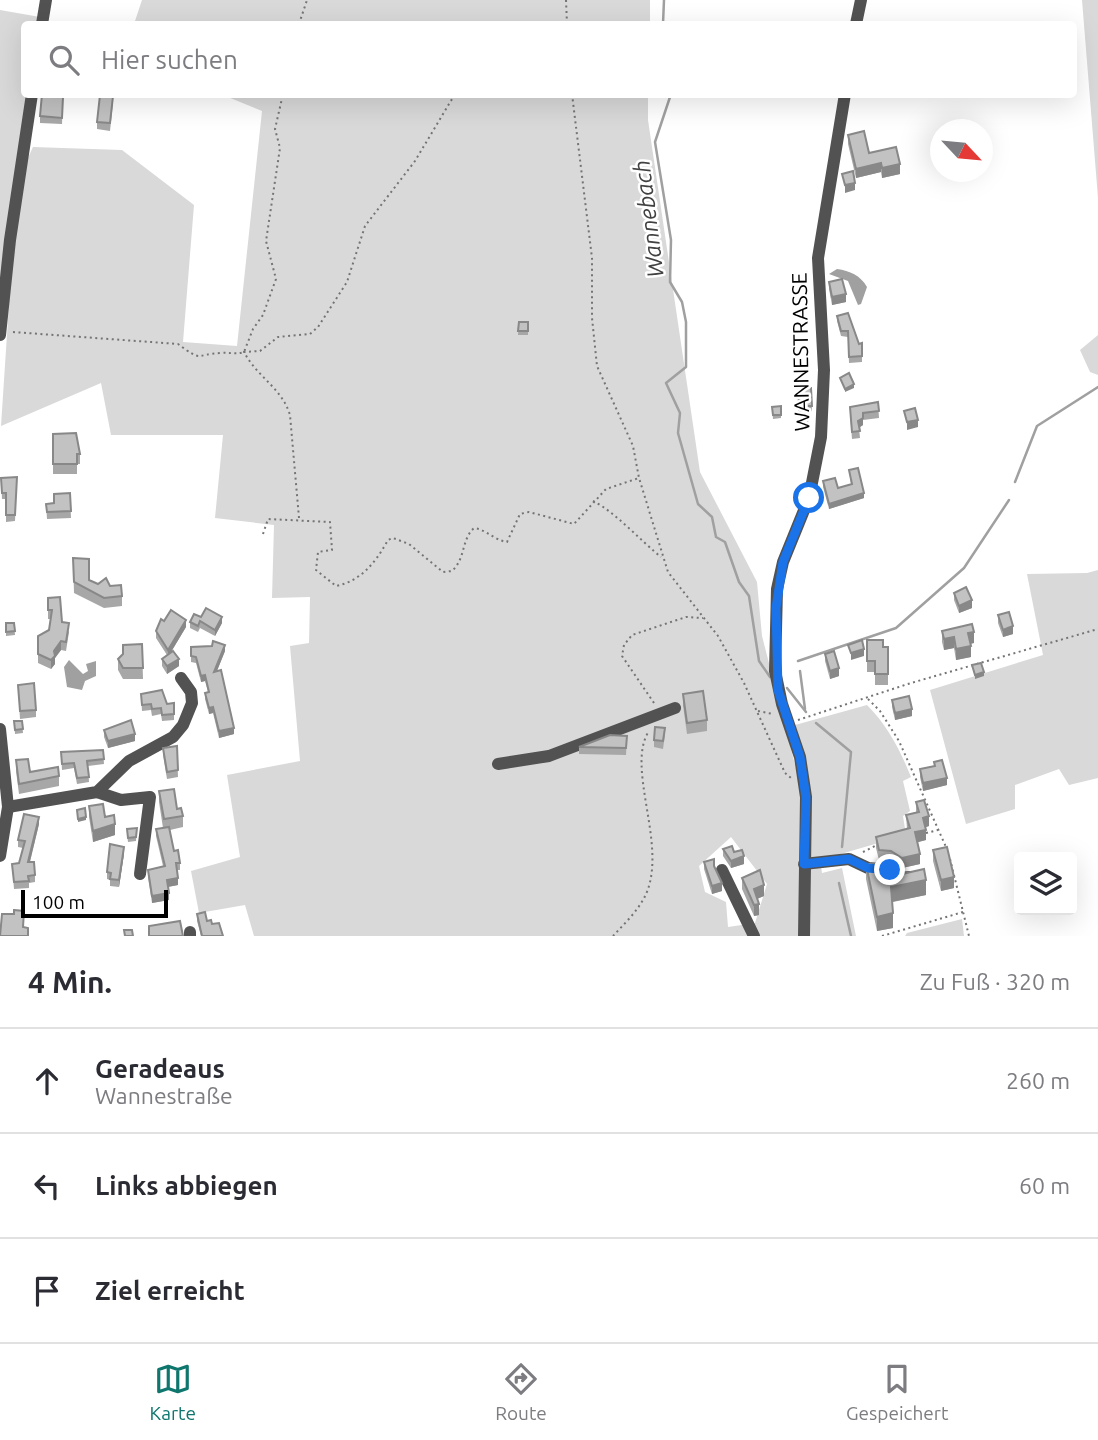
<!DOCTYPE html>
<html lang="de">
<head>
<meta charset="utf-8">
<style>
  :root { --surface:#fff; --page:#f2f2f3; --text:#2b2b33; --muted:#7c7c81; --line:#e1e1e2; --accent:#0f766e }
  body { margin:0; font-family:Ubuntu,sans-serif; background:var(--page); color:var(--text) }
  .controls { position:absolute; right:21px; bottom:21px; display:grid; overflow:hidden; border-radius:7px; box-shadow:0 7px 28px #0002 }
  .controls button { width:63px; height:63px; display:grid; place-items:center; padding:0; border:0; border-bottom:2px solid var(--line); background:var(--surface); color:var(--text); font:35px sans-serif }
  .compass { position:absolute; left:930px; top:119px; width:63px; height:63px; border-radius:50%; background:var(--surface); box-shadow:0 7px 28px #0002; rotate:116deg }
  .scale { position:absolute; left:21px; bottom:18px; width:147px; box-sizing:border-box; padding-left:7px; border:4px solid #000; border-top:0; font-size:19px; line-height:24px; white-space:nowrap; color:#000; -webkit-text-stroke:5px #fff; paint-order:stroke }
  .stop { position:absolute; width:21px; height:21px; margin:-16px; border:5px solid #1a73e8; border-radius:50%; background:#fff }
  .stop.end { background:#1a73e8; border-color:#fff; box-shadow:0 2px 7px #0008 }
  .list { margin:0; padding:0; list-style:none }
  h2 { display:flex; justify-content:space-between; align-items:center; height:91px; margin:0; padding:0 28px; font-size:30px }
  h2 small { font-size:23px; font-weight:400; color:var(--muted) }
  .list li { display:grid; grid-template-columns:46px 1fr auto; gap:21px; align-items:center; box-sizing:border-box; height:105px; padding:0 28px; border-top:2px solid var(--line) }
  .list b { display:block; font-size:26px; white-space:nowrap }
  .list p { margin:0; font-size:23px; white-space:nowrap; color:var(--muted) }
  .list em { font-size:23px; font-style:normal; color:var(--muted) }
  .icon { flex:none; width:38px; height:38px; fill:none; stroke:currentColor; stroke-width:2; stroke-linecap:round; stroke-linejoin:round }
  .map { position:relative; flex:none; width:1098px; height:936px; overflow:hidden }
  .search { position:absolute; background:var(--surface); box-shadow:0 7px 28px #0002; left:21px; right:21px; top:21px; height:77px; display:flex; align-items:center; gap:18px; box-sizing:border-box; padding:0 24px; border-radius:7px; color:var(--muted); font-size:26px }
  .sheet { height:406px; background:var(--surface) }
  nav { display:flex; justify-content:space-around; align-items:center; box-sizing:border-box; height:98px; border-top:2px solid var(--line); background:var(--surface); font-size:19px; color:var(--muted) }
  nav a { display:grid; justify-items:center; gap:4px }
  nav .on { color:var(--accent) }
  .map>svg:first-child { display:block }
</style>
</head>
<body>
<div class="map">
<svg width="1098" height="936" viewBox="0 0 1098 936">
  <rect width="100%" height="100%" fill="#fff"/>
  <!-- green -->
  <g fill="#d9d9d9" fill-rule="evenodd">
    <path d="M142 0H650V24H134Z"/>
    <path d="M1082 0H1098V198Z"/>
    <path d="M0 10 40 17 39 24H24V94L30 95 26 162 33 147 122 150 194 205 183 342 237 346 262 111 223 95H648V120L700 472 757 582 762 636 801 788 795 725 867 705C888 726 900 750 911 777L903 781 910 811 903 816 906 835 820 860 822 873 842 868 856 936H254L245 905 199 913 191 871 240 857 227 775 300 761 290 646 309 643 310 597 272 598 274 525 215 518 223 435H111L101 383 1 426 9 304 0 302ZM731 837 767 884 755 923 728 927 726 902 705 892 699 866Z"/>
    <path d="M1098 335V375L1090 372 1080 350Z"/>
    <path d="M1098 570V778L1069 785 1059 769 1015 785V809L966 824 930 690 1043 655 1027 574 1087 573Z"/>
    <path d="M962 919 964 936H905L907 933Z"/>
  </g>
  <!-- water -->
  <g fill="#a0a0a0">
    <path d="M837 269C850 271 860 275 867 287L861 304 858 305 848 281 829 274Z"/>
    <path d="M69 660 83 674 88 671 86 664 96 661V676L85 681 82 690 67 687 64 667Z"/>
  </g>
  <g fill="none" stroke-linecap="round" stroke-linejoin="round">
    <!-- stream -->
    <g stroke="#a0a0a0" stroke-width="2.5">
      <path d="M663 24 664 0"/>
      <path d="M671 94 655 142 671 240 670 282 682 302 686 322V367L666 383 680 413 678 433 698 504 712 517 716 537 725 542 739 582 749 596 759 661 770 677"/>
      <path d="M1015 482 1037 426 1098 387"/>
      <path d="M798 661 896 628 964 568 1009 500"/>
      <path d="M800 671 805 709"/>
      <path d="M787 688 806 712"/>
      <path d="M816 723 851 752 842 847"/>
      <path d="M839 883 851 936"/>
    </g>
    <!-- path -->
    <g stroke="#747474" stroke-width="2" stroke-dasharray="2 3.5" stroke-linecap="butt">
      <path d="M566 0 567 24"/>
      <path d="M299 24 307 0"/>
      <path d="M572 94 592 258V318L597 366 633 446 639 478 668 572 718 636 744 683 785 773 791 778"/>
      <path d="M13 332 178 344C204 363 194 354 221 353 230 352 235 355 244 352L253 329 263 315 276 279 266 241 280 148 275 129 283 94"/>
      <path d="M593 501C614 511 641 541 661 557"/>
      <path d="M299 518 290 415C282 388 257 377 244 352L260 351 278 337 310 334 318 327 347 282 365 226 415 161 455 94"/>
      <path d="M263 534 268 519 330 522 332 550 318 552 316 570 336 586C361 581 376 562 388 540L393 538 409 544 443 572 452 571C466 558 461 540 474 528 487 530 494 540 507 542L520 514 529 512 574 524 606 489 639 478"/>
      <path d="M868 699 880 711 899 741 946 847"/>
      <path d="M654 703 622 656 624 645 632 635 686 617 703 618"/>
      <path d="M758 711 773 714"/>
      <path d="M798 720 911 683 1098 629"/>
      <path d="M926 833 938 830"/>
      <path d="M863 852 877 845"/>
      <path d="M950 859 969 936"/>
      <path d="M613 936C626 922 642 907 648 889 665 840 626 766 649 731"/>
      <path d="M882 936 963 912"/>
    </g>
    <!-- minor -->
    <g stroke="#525252" stroke-width="12">
      <path d="M42 24 46 0"/>
      <path d="M856 24 861 0"/>
      <path d="M0 335 10 240 32 94"/>
      <path d="M0 729 8 807 0 856"/>
      <path d="M498 764 549 756 675 708"/>
      <path d="M97 792 121 800 150 797 140 874"/>
      <path d="M8 807 97 792 129 761 173 737 183 725 192 703 191 692 181 678"/>
      <path d="M804 864 849 859 868 868 890 870 901 878 910 877"/>
      <path d="M722 870 754 936"/>
      <path d="M190 932V936"/>
      <path d="M804 936 806 797 800 757 782 704 775 671 777 589 783 562 809 498 821 437 824 370 818 258 845 94"/>
    </g>
  </g>
  <!-- wall -->
  <g fill="#a7a7a7">
    <path d="M63 97 62 124 40 123V116Z"/>
    <path d="M113 103 110 131 97 129V122Z"/>
    <path d="M848 135 869 153 900 174 882 178 881 172 856 178 848 144Z"/>
    <path d="M829 282 846 302 832 305 829 289Z"/>
    <path d="M848 313 862 356V362L849 363 848 337 841 336 837 321V316Z"/>
    <path d="M519 322H528V335H518Z"/>
    <path d="M811 388 812 411 809 412 808 424H800L798 395Z"/>
    <path d="M878 402 879 418 863 420V425L859 428 860 438 852 439 850 414Z"/>
    <path d="M781 406V418L773 419 772 407Z"/>
    <path d="M53 434 80 454V464H77V474H53Z"/>
    <path d="M849 470 864 498 829 509 823 487V481L838 488 851 484Z"/>
    <path d="M17 477 15 521 6 522V499H2L1 478Z"/>
    <path d="M70 493 71 518 47 519 46 504 54 503Z"/>
    <path d="M73 558 89 580 98 584 110 586 122 596V606L104 608 74 593Z"/>
    <path d="M954 593 972 608 959 613 954 600Z"/>
    <path d="M48 598 69 632 66 651 61 650 55 658V664L51 669 38 663V636L49 630 51 619H48Z"/>
    <path d="M998 615 1013 634 1003 637 998 623Z"/>
    <path d="M201 617 222 623 215 636 200 628 198 632 190 628V622Z"/>
    <path d="M164 621 186 627 171 652 179 666 167 674 162 666V659L167 655 156 638V631Z"/>
    <path d="M6 623H14L15 635 6 636Z"/>
    <path d="M942 631 974 643 970 644 971 657 956 660 954 648 944 650 942 642Z"/>
    <path d="M867 640 883 647H888V685H875V672H867Z"/>
    <path d="M142 644 143 679H123L118 670V659Z"/>
    <path d="M191 647 225 651 217 671 234 734 219 738 213 713 209 714 205 699V693L208 692 205 681 201 682 196 663 191 662Z"/>
    <path d="M825 654 839 676 830 679 825 661Z"/>
    <path d="M18 685 36 710V717L20 719Z"/>
    <path d="M141 694 167 704 174 703V720L162 721 161 714 152 716 151 710 142 711Z"/>
    <path d="M683 694 707 720V731L687 734 683 705Z"/>
    <path d="M892 700 912 716 895 720 892 707Z"/>
    <path d="M14 721H22L23 733 15 734Z"/>
    <path d="M104 730 135 741 108 748 104 737Z"/>
    <path d="M665 735 663 749 654 747V740Z"/>
    <path d="M627 736 626 755 579 754V747Z"/>
    <path d="M177 746 178 777 167 779 163 755V748Z"/>
    <path d="M103 750 104 764 88 766 89 782 77 784 74 768 62 770 61 752Z"/>
    <path d="M16 760 30 772 59 776V786L19 794 16 771Z"/>
    <path d="M934 762 947 785 923 791 920 777V769L934 766Z"/>
    <path d="M159 791 177 809 183 816V827L170 830 174 851 180 863V870H177L178 885 168 887 169 900 152 903 148 877V870L163 866 156 836V829L163 828 159 802Z"/>
    <path d="M916 802 929 826 926 827V840L917 842 920 864 902 868 891 861 879 860 876 848V837L907 829 906 815 916 812Z"/>
    <path d="M89 806 105 817 115 835 93 842 89 817Z"/>
    <path d="M39 824 30 862 35 875V882L29 883V888L14 889 12 864 19 863 23 848 18 847V840Z"/>
    <path d="M137 828 136 841 128 842 127 833Z"/>
    <path d="M723 849 734 852 744 864 731 868 723 856Z"/>
    <path d="M933 850 954 888 941 891 933 861Z"/>
    <path d="M124 854 119 887 110 886V880L107 879V872Z"/>
    <path d="M704 862 714 867 722 891 712 894 704 869Z"/>
    <path d="M866 864 893 876 926 895 893 902V928L877 931 866 879Z"/>
    <path d="M742 878 764 896 757 899 759 915 754 916 742 889Z"/>
    <path d="M197 914 207 921 223 936H201L197 921Z"/>
  </g>
  <!-- shaded-wall -->
  <g fill="#888">
    <path d="M881 163V172L856 178V169Z"/>
    <path d="M900 164V174L882 178V168Z"/>
    <path d="M855 183V190L845 193V185Z"/>
    <path d="M846 294V302L832 305V297Z"/>
    <path d="M854 384V388L845 392V389Z"/>
    <path d="M863 418V425L858 428V421Z"/>
    <path d="M918 420V427L907 430V422Z"/>
    <path d="M864 493V498L829 509V504Z"/>
    <path d="M972 600V608L959 613V606Z"/>
    <path d="M222 617V623L215 636V630Z"/>
    <path d="M186 620V627L168 657V650Z"/>
    <path d="M1013 626V634L1003 637V630Z"/>
    <path d="M974 632V643L968 644V633Z"/>
    <path d="M954 637V648L944 650V639Z"/>
    <path d="M61 641V650L55 658V664L51 669V660L54 651Z"/>
    <path d="M225 645V651L214 678V672Z"/>
    <path d="M971 646V657L956 660V649Z"/>
    <path d="M864 649V656L851 660V653Z"/>
    <path d="M179 659V666L167 674V666Z"/>
    <path d="M839 668V676L830 679V671Z"/>
    <path d="M984 672V676L975 679V675Z"/>
    <path d="M205 675V681L201 682V676Z"/>
    <path d="M213 707V713L209 714V708Z"/>
    <path d="M912 709V716L895 720V713Z"/>
    <path d="M234 728V734L219 738V731Z"/>
    <path d="M135 734V741L108 748V741Z"/>
    <path d="M947 778V785L923 791V783Z"/>
    <path d="M929 816V826L923 828V818Z"/>
    <path d="M39 817V824L28 869V862Z"/>
    <path d="M86 817V820L78 822V819Z"/>
    <path d="M115 824V835L93 842V831Z"/>
    <path d="M926 830V840L915 843V832Z"/>
    <path d="M124 847V854L119 887V880Z"/>
    <path d="M920 854V864L902 868V858Z"/>
    <path d="M744 856V864L731 868V861Z"/>
    <path d="M954 877V888L941 891V880Z"/>
    <path d="M178 878V885L167 887V880Z"/>
    <path d="M926 880V895L891 902V887Z"/>
    <path d="M722 883V891L712 894V886Z"/>
    <path d="M764 885V896L754 900V889Z"/>
    <path d="M169 893V900L152 903V896Z"/>
    <path d="M759 904V915L754 916V905Z"/>
    <path d="M893 913V928L877 931V917Z"/>
  </g>
  <!-- building -->
  <g fill="#c2c2c2" stroke="#888" stroke-width="2">
    <path d="M42 94 63 97 62 118 40 116Z"/>
    <path d="M100 95 113 96 110 123 97 122Z"/>
    <path d="M864 131 869 153 896 147 900 164 882 168 881 163 856 169 848 135Z"/>
    <path d="M853 171 855 183 845 185 842 174Z"/>
    <path d="M842 279 846 294 832 297 829 282Z"/>
    <path d="M848 313 859 344 862 343V356L849 357 848 331H841L837 316Z"/>
    <path d="M519 322H528V331H518Z"/>
    <path d="M849 373 854 384 845 389 840 378Z"/>
    <path d="M811 388 812 406H809L808 418H800L798 389Z"/>
    <path d="M878 402 879 411 863 413V418L858 421 860 431 852 432 850 407Z"/>
    <path d="M781 406V415H773L772 407Z"/>
    <path d="M915 408 918 420 907 422 904 411Z"/>
    <path d="M76 433 80 454H77V464H53V434Z"/>
    <path d="M858 468 864 493 829 504 823 481 835 478 838 488 852 484 849 470Z"/>
    <path d="M17 477 15 515H6V493H2L1 478Z"/>
    <path d="M70 493 71 511 47 512 46 504 54 503V494Z"/>
    <path d="M73 558 89 559V580L98 584 106 578 110 586 121 585 122 596 104 598 74 582Z"/>
    <path d="M966 587 972 600 959 606 954 593Z"/>
    <path d="M60 597 62 622 69 623 66 642 61 641 54 651 55 656 51 660 38 654V636L49 630 52 610H48V598Z"/>
    <path d="M206 608 222 617 215 630 200 621 198 626 190 622 194 614 201 617Z"/>
    <path d="M171 610 186 620 168 650 156 631 161 619 164 621Z"/>
    <path d="M1009 612 1013 626 1003 630 998 615Z"/>
    <path d="M6 623H14L15 631 6 632Z"/>
    <path d="M972 624 974 632 968 633 971 646 956 649 954 637 944 639 942 631Z"/>
    <path d="M862 640 864 649 851 653 848 645Z"/>
    <path d="M867 640H883V647H888V674H875V661H867Z"/>
    <path d="M213 641 225 645 214 672 221 670 234 728 219 731 213 707 209 708 205 693 209 692 205 675 201 676 196 657 191 656V647L212 646Z"/>
    <path d="M142 644 143 668H123L118 659 123 654V645Z"/>
    <path d="M173 651 179 659 167 666 162 659Z"/>
    <path d="M834 651 839 668 830 671 825 654Z"/>
    <path d="M981 663 984 672 975 675 972 665Z"/>
    <path d="M34 683 36 710 20 711 18 685Z"/>
    <path d="M162 690 167 704 174 703V714L162 715 161 708 152 709 151 704 142 705 141 694Z"/>
    <path d="M703 691 707 720 687 723 683 694Z"/>
    <path d="M909 696 912 709 895 713 892 700Z"/>
    <path d="M131 720 135 734 108 741 104 730Z"/>
    <path d="M14 721H22L23 729 15 730Z"/>
    <path d="M655 727 665 728 663 741 654 740Z"/>
    <path d="M610 735 627 736 626 748 579 747Z"/>
    <path d="M177 746 178 770 167 772 163 748Z"/>
    <path d="M103 750 104 759 87 761 89 777 77 778 74 763 62 764 61 752Z"/>
    <path d="M28 759 30 772 58 767 59 776 19 784 16 760Z"/>
    <path d="M942 760 947 778 923 783 920 769 935 766 934 762Z"/>
    <path d="M174 789 177 809 181 808 183 816 164 819 159 791Z"/>
    <path d="M924 800 929 816 923 818 926 830 915 832 920 854 902 858 891 851 879 850 876 837 910 828 906 815 919 812 916 802Z"/>
    <path d="M103 804 105 817 114 815 115 824 93 831 89 806Z"/>
    <path d="M85 808 86 817 78 819 77 810Z"/>
    <path d="M24 814 39 817 28 862H34L35 875 28 876 29 881 14 882 12 864 19 863 25 841 18 840Z"/>
    <path d="M169 827 174 851 178 850 180 863H176L178 878 167 880 169 893 152 896 148 870 165 866 156 829Z"/>
    <path d="M137 828 136 837 128 838 127 829Z"/>
    <path d="M110 844 124 847 119 880 110 879 111 873 107 872Z"/>
    <path d="M732 846 734 852 742 850 744 856 731 861 723 849Z"/>
    <path d="M947 847 954 877 941 880 933 850Z"/>
    <path d="M714 859V866L722 883 712 886 704 862Z"/>
    <path d="M866 864H887L893 876 924 869 926 880 891 887 893 913 877 917Z"/>
    <path d="M760 870 764 885 754 889 759 904 754 905 742 878Z"/>
    <path d="M14 910 24 911 23 927 28 928V936H0L2 914H14Z"/>
    <path d="M205 912 207 921 211 920 212 924 219 923 223 936H202L197 914Z"/>
    <path d="M180 921 183 936H149V926Z"/>
    <path d="M124 930H132L133 936H125Z"/>
  </g>
  <g fill="none" stroke-linecap="round" stroke-linejoin="round">
    <!-- route -->
    <path stroke="#1a73e8" stroke-width="9" d="M809 498 783 562 776 608 778 690 800 757 806 797 804 864 849 859 868 868 890 870"/>
  </g>
  <g text-anchor="middle" dominant-baseline="central" stroke-width="5" stroke-linejoin="round" paint-order="stroke">
    <!-- street labels -->
    <g font-size="21" fill="#000" stroke="#fff">
      <text transform="translate(800 352) rotate(-91)">WANNESTRASSE</text>
    </g>
    <!-- water labels -->
    <g font-size="23" font-style="italic" fill="#414141" stroke="#fff">
      <text transform="translate(648 219) rotate(-97)">Wannebach</text>
    </g>
  </g>
</svg>
<div class="controls">
<button><svg class="icon" aria-label="layers" viewBox="0 0 24 24"><path d="M12 4l9 5-9 5-9-5zM3 14l9 5 9-5"/></svg></button>
</div>
<svg class="compass" viewBox="-18 -18 36 36"><path d="M0-13l5 13h-10z" fill="#e53935"/><path d="M0 13l5-13h-10z" fill="#7c7c81"/></svg>
<div class="scale">100 m</div>
<div class="stop" style="left:809px;top:498px"></div>
<div class="stop end" style="left:890px;top:870px"></div>
<div class="search"><svg class="icon" aria-label="search" viewBox="0 0 24 24"><circle cx="10" cy="10" r="6"/><path d="M15 15l6 6"/></svg>Hier suchen</div>
</div>
<section class="sheet">
<h2>4 Min.<small>Zu Fuß · 320 m</small></h2>
<ul class="list">
<li><svg class="icon" aria-label="ahead" viewBox="0 0 24 24"><path d="M12 20V5M6 11l6-6 6 6"/></svg><div><b>Geradeaus</b><p>Wannestraße</p></div><em>260 m</em></li>
<li><svg class="icon" aria-label="left" viewBox="0 0 24 24"><path d="M17 20v-9H6M10 6l-5 5 5 5"/></svg><div><b>Links abbiegen</b></div><em>60 m</em></li>
<li><svg class="icon" aria-label="arrive" viewBox="0 0 24 24"><path d="M6 21V4h12l-3 4 3 4H6"/></svg><div><b>Ziel erreicht</b></div></li>
</ul>
</section>
<nav>
<a class="on"><svg class="icon" aria-label="map" viewBox="0 0 24 24"><path d="M3 6l6-2 6 2 6-2v14l-6 2-6-2-6 2zM9 4v14M15 6v14"/></svg>Karte</a>
<a><svg class="icon" aria-label="directions" viewBox="0 0 24 24"><path d="M12 3l9 9-9 9-9-9zM9 14v-3h6M13 9l2 2-2 2"/></svg>Route</a>
<a><svg class="icon" aria-label="saved" viewBox="0 0 24 24"><path d="M7 4h10v16l-5-4-5 4z"/></svg>Gespeichert</a>
</nav>
</body>
</html>
